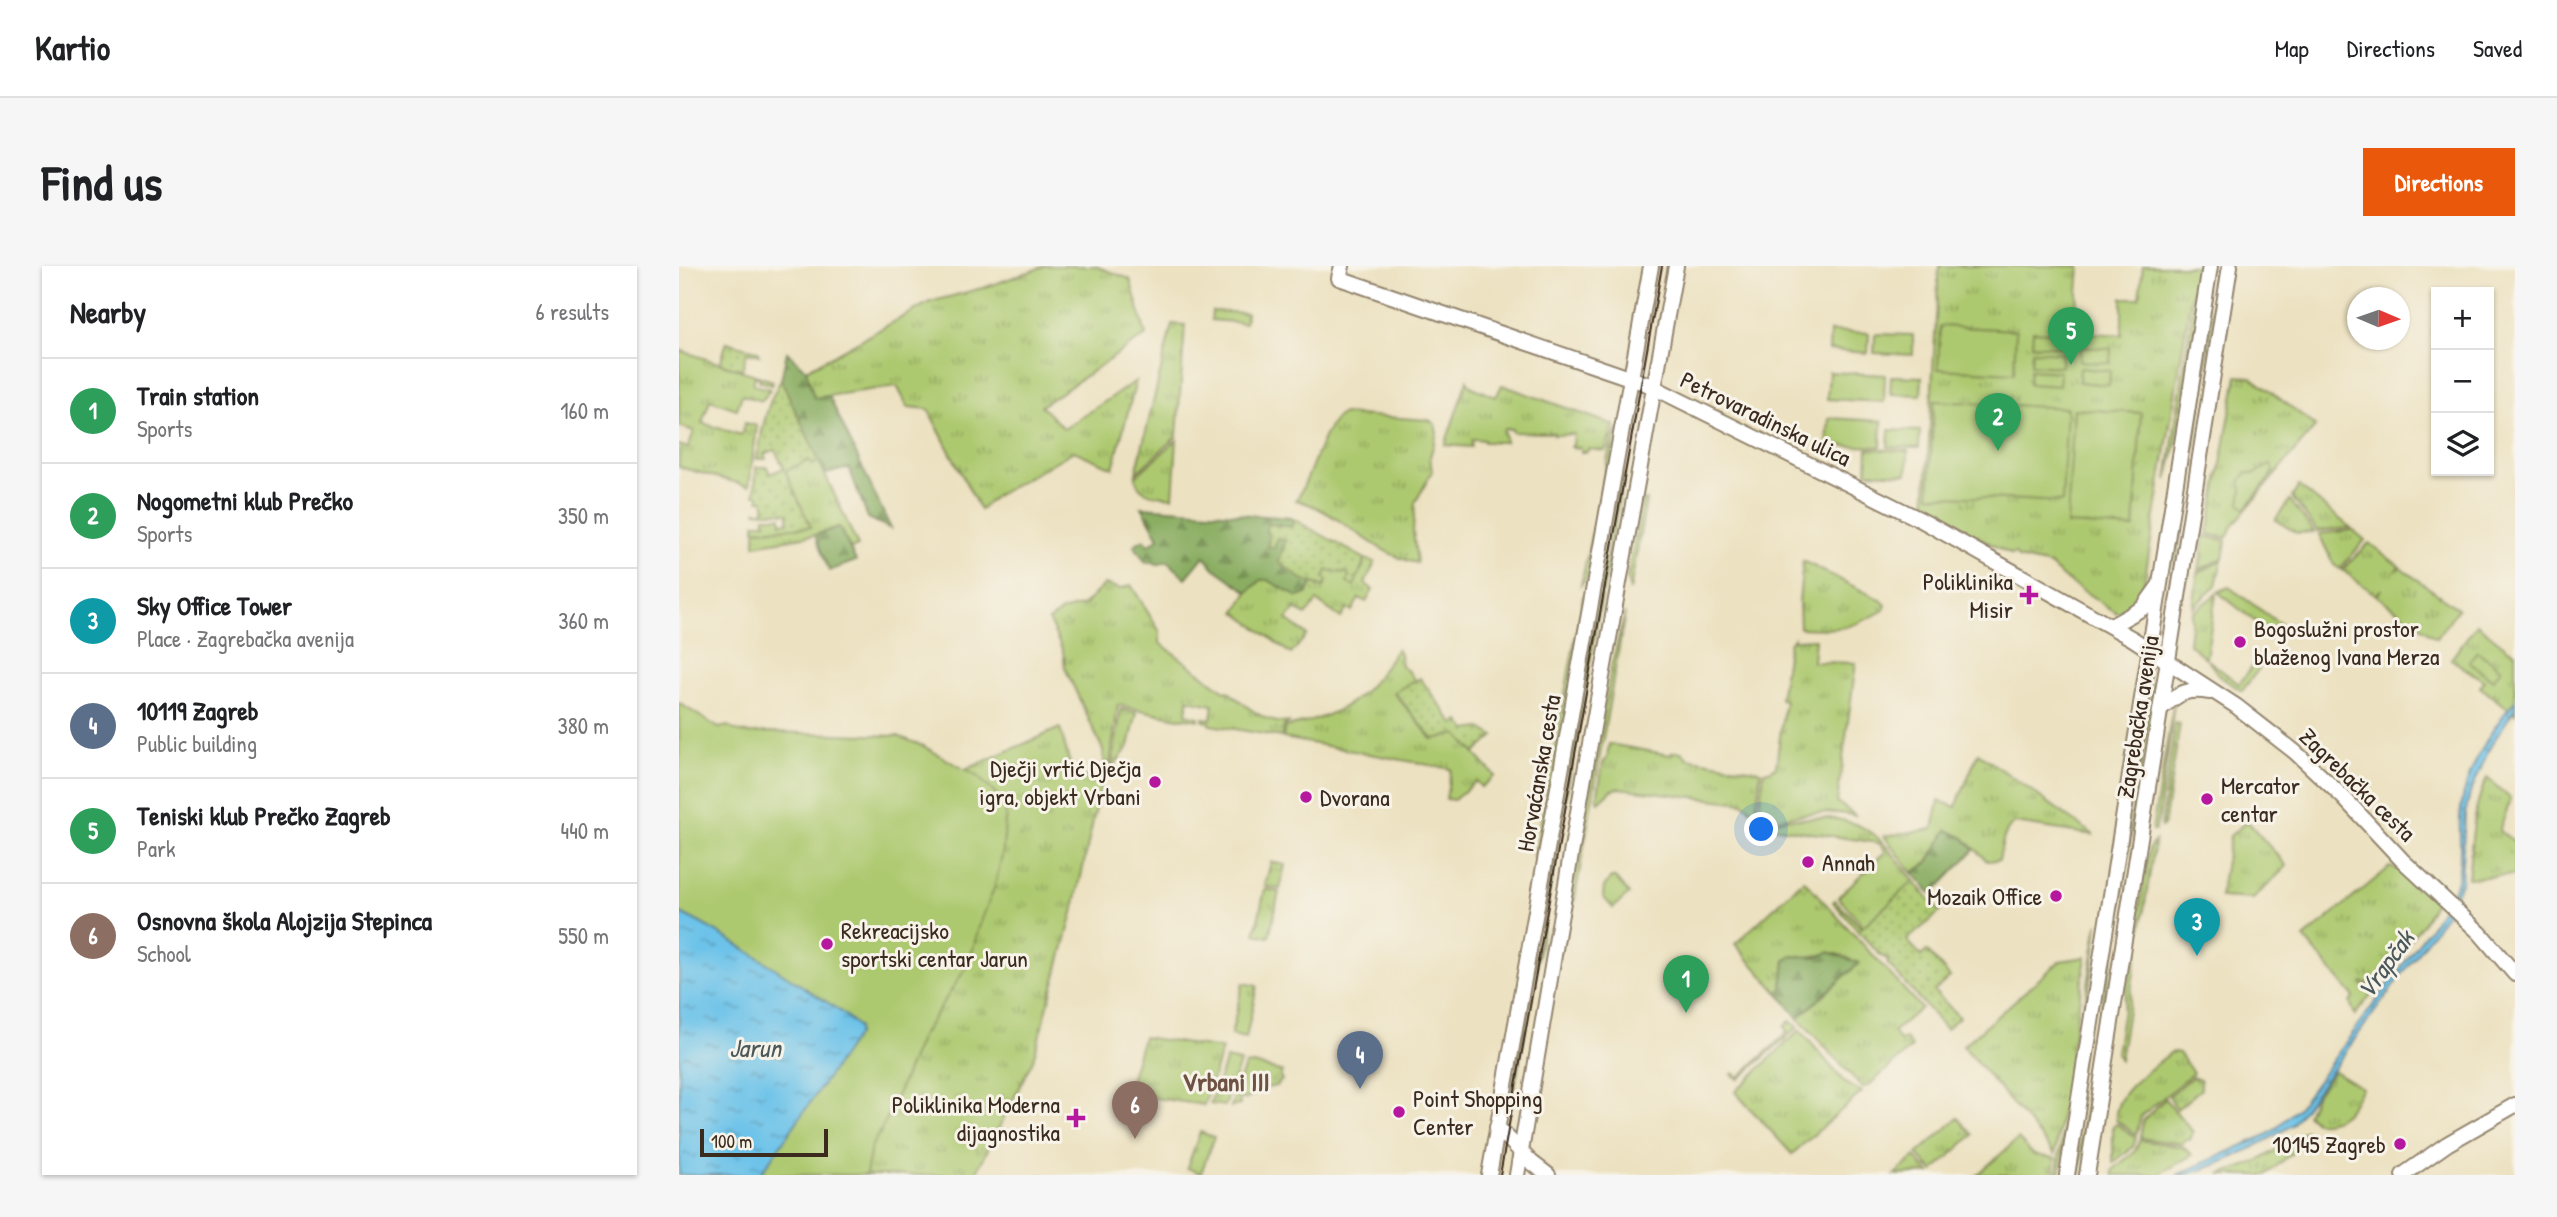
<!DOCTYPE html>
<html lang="en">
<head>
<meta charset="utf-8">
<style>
  :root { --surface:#fff; --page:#f6f6f6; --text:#202124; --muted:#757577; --line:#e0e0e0; --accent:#ea580c }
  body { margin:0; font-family:"Patrick Hand",sans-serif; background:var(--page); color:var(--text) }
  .controls { position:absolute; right:21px; top:21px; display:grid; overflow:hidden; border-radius:0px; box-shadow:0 2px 5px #0004 }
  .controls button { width:63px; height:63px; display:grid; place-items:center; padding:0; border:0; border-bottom:2px solid var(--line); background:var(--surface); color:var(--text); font:35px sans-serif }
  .compass { position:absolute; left:1668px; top:21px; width:63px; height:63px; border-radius:50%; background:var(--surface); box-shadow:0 2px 5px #0004; rotate:92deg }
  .scale { position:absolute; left:21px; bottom:18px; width:128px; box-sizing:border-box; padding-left:7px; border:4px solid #3b2a1e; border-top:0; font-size:19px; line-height:24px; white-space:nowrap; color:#3b2a1e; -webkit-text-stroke:5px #f7f3e8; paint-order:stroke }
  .you { position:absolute; left:1083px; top:564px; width:24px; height:24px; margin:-18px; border:5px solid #fff; border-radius:50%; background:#1a73e8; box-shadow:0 0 0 10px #1a73e833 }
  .badge { display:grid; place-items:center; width:46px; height:46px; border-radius:50%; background:var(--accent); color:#fff; font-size:23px; font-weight:700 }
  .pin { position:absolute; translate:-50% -58px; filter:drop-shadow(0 2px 4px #0008) }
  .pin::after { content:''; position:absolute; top:37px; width:24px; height:21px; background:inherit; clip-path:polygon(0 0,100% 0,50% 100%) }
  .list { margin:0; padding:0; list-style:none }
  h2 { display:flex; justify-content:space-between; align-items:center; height:91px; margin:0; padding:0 28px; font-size:30px }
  h2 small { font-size:23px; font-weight:400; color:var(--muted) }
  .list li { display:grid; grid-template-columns:46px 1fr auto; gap:21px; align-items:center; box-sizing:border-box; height:105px; padding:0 28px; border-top:2px solid var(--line) }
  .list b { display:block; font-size:26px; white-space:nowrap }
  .list p { margin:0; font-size:23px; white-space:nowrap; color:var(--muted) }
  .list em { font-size:23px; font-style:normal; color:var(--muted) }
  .icon { flex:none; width:38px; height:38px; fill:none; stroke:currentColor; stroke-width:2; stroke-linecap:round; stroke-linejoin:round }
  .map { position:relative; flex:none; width:1836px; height:909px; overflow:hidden; border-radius:0px }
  header { display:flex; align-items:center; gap:42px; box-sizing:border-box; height:98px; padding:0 35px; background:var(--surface); border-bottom:2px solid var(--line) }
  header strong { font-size:33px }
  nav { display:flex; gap:38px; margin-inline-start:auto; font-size:24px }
  .intro { display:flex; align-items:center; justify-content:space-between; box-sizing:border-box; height:168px; padding:0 42px }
  h1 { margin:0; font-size:49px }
  .button { padding:18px 32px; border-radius:0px; background:var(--accent); color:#fff; font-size:24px; font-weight:700 }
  main { display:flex; gap:42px; padding:0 42px }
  aside { flex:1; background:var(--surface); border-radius:0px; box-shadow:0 2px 5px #0004 }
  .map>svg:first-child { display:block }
</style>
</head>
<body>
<header>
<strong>Kartio</strong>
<nav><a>Map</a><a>Directions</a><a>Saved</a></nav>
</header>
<div class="intro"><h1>Find us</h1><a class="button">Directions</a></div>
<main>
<aside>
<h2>Nearby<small>6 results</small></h2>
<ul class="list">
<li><span class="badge" style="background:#2e9e5b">1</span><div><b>Train station</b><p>Sports</p></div><em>160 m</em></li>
<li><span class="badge" style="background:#2e9e5b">2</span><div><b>Nogometni klub Prečko</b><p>Sports</p></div><em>350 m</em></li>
<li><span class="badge" style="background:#0f9aa8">3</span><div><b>Sky Office Tower</b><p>Place · Zagrebačka avenija</p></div><em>360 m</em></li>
<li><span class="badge" style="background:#5c6f8a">4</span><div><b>10119 Zagreb</b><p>Public building</p></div><em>380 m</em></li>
<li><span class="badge" style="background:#2e9e5b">5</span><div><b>Teniski klub Prečko Zagreb</b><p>Park</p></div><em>440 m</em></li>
<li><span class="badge" style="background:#8d6e63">6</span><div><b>Osnovna škola Alojzija Stepinca</b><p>School</p></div><em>550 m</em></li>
</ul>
</aside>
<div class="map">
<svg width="1836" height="909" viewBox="0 0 1836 909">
  <defs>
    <pattern id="grass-tufts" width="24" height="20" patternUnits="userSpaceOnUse" patternTransform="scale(1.75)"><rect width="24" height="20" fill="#adc96f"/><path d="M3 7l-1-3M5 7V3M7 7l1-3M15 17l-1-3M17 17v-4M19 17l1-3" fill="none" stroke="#8ea35b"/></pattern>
    <pattern id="forest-firs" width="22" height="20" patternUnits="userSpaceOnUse" patternTransform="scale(1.75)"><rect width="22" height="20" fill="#8aad62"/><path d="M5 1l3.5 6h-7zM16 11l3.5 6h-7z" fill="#728d50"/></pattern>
    <pattern id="garden-dots" width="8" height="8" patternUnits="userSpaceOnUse" patternTransform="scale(1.75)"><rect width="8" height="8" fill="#adc96f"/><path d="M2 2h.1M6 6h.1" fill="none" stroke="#8ea35b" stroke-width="1.8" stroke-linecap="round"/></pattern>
    <pattern id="water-ripples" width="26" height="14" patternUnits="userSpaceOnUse" patternTransform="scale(1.75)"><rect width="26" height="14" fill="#6cc2e9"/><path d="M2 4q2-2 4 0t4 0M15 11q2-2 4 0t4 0" fill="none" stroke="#5a9ebc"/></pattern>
  </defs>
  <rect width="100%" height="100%" fill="#f7f3e8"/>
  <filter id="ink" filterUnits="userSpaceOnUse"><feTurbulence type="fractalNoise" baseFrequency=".0143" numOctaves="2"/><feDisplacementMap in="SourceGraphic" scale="14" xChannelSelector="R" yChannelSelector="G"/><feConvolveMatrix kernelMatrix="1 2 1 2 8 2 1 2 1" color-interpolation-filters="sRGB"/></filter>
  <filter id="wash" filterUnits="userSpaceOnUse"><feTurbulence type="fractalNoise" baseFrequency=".00686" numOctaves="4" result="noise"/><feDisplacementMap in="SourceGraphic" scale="28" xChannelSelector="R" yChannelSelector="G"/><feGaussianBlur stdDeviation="1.57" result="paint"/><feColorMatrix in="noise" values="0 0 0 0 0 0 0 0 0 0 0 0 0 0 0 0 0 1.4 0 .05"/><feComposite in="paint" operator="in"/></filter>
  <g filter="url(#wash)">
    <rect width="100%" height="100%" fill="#ece1c0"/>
    <!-- grass -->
    <g fill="url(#grass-tufts)" stroke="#747a46" stroke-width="2">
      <path d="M366 0H416L451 13 467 69 362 140 385 163 457 115 434 202 395 185 315 231 301 244 249 143 229 141 218 120 135 132 127 104 251 36 307 21Z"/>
      <path d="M1260 0H1401L1396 66 1443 69V32H1460L1464 0H1517L1465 317 1454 347H1438L1385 312 1371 299 1339 292 1336 287 1333 289 1246 243Z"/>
      <path d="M1520 0H1525L1498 175 1488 214Z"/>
      <path d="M1538 0H1543L1490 352H1486L1519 154Z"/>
      <path d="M493 58 506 59 498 170 457 207Z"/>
      <path d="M0 84 94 115 93 119 80 115 81 112 76 110 74 119 91 123 83 135 63 129 58 143 31 134 23 157 62 169 66 157 78 160 70 220 0 201V179L9 182 15 165 0 160Z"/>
      <path d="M1558 110 1572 111 1637 160 1555 258 1547 272 1529 268Z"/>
      <path d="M788 114 791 120 817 131 823 119 935 159 926 185 909 183 908 186H902V182L892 181 894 179 895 168 875 169V167L833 166V163H825L826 176H805V174L793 173 792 181 766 179Z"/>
      <path d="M663 148 750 154 756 158 758 167 751 191 753 206 736 237 734 265 738 297C693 288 661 245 617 234 632 213 643 159 663 148Z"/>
      <path d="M939 162 910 310 902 319 933 172Z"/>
      <path d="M498 174 494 231C479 229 457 230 457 210Z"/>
      <path d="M130 194 133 199 140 195 179 280 172 283 159 261 136 269 76 279V264L131 261 106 204Z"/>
      <path d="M941 208H945L924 326 921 325Z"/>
      <path d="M1620 220 1672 262 1638 265 1613 231Z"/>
      <path d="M967 234 951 325 948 312 963 235Z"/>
      <path d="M1611 234 1635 266 1618 267 1596 254Z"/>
      <path d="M1674 264 1686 274 1661 303 1655 299 1640 268Z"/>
      <path d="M1526 270 1547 275 1544 292 1520 304Z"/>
      <path d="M1690 277 1720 300 1717 305 1721 301 1779 343 1757 372 1698 330 1702 323 1697 329 1663 304Z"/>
      <path d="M686 293 696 296 686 317 694 324 687 336 680 332 673 345 668 342 662 352 638 335 627 349 616 343 608 354 628 369 612 388 557 346 569 326 582 314H589L620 331 628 328 633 317 645 321 644 313 648 304 669 307 670 309 683 303Z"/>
      <path d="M1543 294 1537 319 1514 342 1519 307Z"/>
      <path d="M1124 295 1202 334 1207 339 1205 344C1171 364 1160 364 1121 362L1120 336Z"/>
      <path d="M426 318 441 323 452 319 481 366V377L547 426 549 425C565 438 589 461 611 456L605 460 603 471 531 459V456L524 455V452L532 453 534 439 509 434 507 448 520 451V454L507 452 503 453 439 439 431 498 433 500 442 443 458 446 450 480 427 510 424 484 386 402 384 385 370 355 383 345 405 339Z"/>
      <path d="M1550 321 1604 360 1596 371 1539 326Z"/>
      <path d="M1537 328 1527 392 1510 378 1513 347Z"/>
      <path d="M920 330H923L833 837H831Z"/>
      <path d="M904 332 907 340 866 566 860 584 855 591Z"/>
      <path d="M946 347 893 648 889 640 933 397Z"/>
      <path d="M1798 358 1829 383 1836 386V448L1801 421 1805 415 1772 393Z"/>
      <path d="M1115 372V374L1136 373 1134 396 1177 397 1158 536 1177 550C1149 543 1113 549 1086 556L1079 550 1085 505H1091L1097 500 1106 434 1101 433 1110 377Z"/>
      <path d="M718 382 721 388 722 400 730 406 736 414 715 427 753 473 778 468 816 510 802 521 797 515 775 534 767 533 772 503 604 472 606 461C664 450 688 432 718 382Z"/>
      <path d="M1580 392 1585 396 1563 425 1540 410 1529 394 1560 418Z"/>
      <path d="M1473 417 1476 418C1449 581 1426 745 1400 909H1396Z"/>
      <path d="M1495 437 1480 550 1476 565 1473 564Z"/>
      <path d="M1496 457 1501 458 1485 560 1482 561Z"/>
      <path d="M381 462 394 509 423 514 394 647 354 794 296 909H140L238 525Z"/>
      <path d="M930 478 992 489 993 486H1003L1008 492 1082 505 1077 544 1075 546 1064 537 940 522 933 524 920 536 918 533 924 497 928 492Z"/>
      <path d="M1299 487 1415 569 1336 557C1323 565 1323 581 1320 594L1308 595 1285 572 1269 565 1249 596 1234 607 1205 570 1254 563 1260 535 1277 541Z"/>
      <path d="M1808 512 1832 533 1820 565 1836 576V609L1789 612C1793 580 1793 541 1808 512Z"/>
      <path d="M1151 552C1196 557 1209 582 1235 615L1179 665 1154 636 1156 634 1181 660 1183 658 1159 631 1207 585 1200 577 1093 561 1090 557 1107 553Z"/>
      <path d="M1568 555 1608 600 1574 633 1541 631 1551 570Z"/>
      <path d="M1476 575 1441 794 1437 787 1439 775 1470 582Z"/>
      <path d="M592 596 606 599 601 623 586 620Z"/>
      <path d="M1711 601 1723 605 1757 634 1745 655 1695 724 1688 717 1683 716 1682 718 1688 720 1693 727 1676 749 1671 736 1675 731 1625 672Z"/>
      <path d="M932 612H936L950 628 934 642 924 631 925 621Z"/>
      <path d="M1125 614 1242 742 1214 766 1221 775 1226 772 1233 781 1189 820 1183 821 1119 752 1180 697 1156 687 1106 694 1103 722 1099 727 1056 678Z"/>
      <path d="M586 623 600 626 590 671 576 668Z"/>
      <path d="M1419 657 1416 686 1381 909H1377Z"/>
      <path d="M1407 691 1376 888 1284 780 1381 695Z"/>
      <path d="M564 717 578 720 567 772 552 769Z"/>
      <path d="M1111 755 1119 761 1059 814 1053 808 1055 807 1060 811 1109 766 1105 761Z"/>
      <path d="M1121 764 1167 818 1183 826 1113 888 1056 826Z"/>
      <path d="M464 771 543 783 525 839 447 828Z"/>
      <path d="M1495 786 1500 787 1514 807 1462 850 1457 869 1437 854C1434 826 1472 804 1491 787Z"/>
      <path d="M547 793 561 796 546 840 531 838Z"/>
      <path d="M575 798 603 806 601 811 603 814 597 820 582 823 567 833H560L561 839 552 841 566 799Z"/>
      <path d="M1655 805 1683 822C1671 844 1663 858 1636 856L1628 848 1636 830Z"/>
      <path d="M1513 811 1522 814V823L1498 843 1490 830Z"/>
      <path d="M1486 833 1514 866 1511 874H1506L1503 878 1461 872 1464 854Z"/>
      <path d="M1279 852 1294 869 1254 905 1238 888Z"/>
      <path d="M1438 858 1457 872 1454 881 1434 897V860Z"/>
      <path d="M1626 865 1629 870 1627 875 1587 909H1540L1578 896Z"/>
      <path d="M521 866 535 871 522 907 508 902Z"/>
      <path d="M1339 873 1355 889 1376 892 1373 909H1298Z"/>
      <path d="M1461 874 1504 881 1513 889 1479 909H1434V904L1456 885Z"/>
      <path d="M1236 891 1251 907 1215 909Z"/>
    </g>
    <!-- forest -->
    <g fill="url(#forest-firs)" stroke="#626c40" stroke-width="2">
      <path d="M108 86 127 104 135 132 150 130 212 263 189 252 170 202 146 208 102 114Z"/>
      <path d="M463 241 612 252 616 254 612 261 598 258 591 266 607 273 600 296 633 317 628 328 619 331 589 314H582L569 326 535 302 525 290 507 312 488 295 478 299 475 296 467 297 455 279 465 273 469 279 480 272Z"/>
      <path d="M160 261 177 295 150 305 136 269Z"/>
      <path d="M1268 564 1285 572 1295 584 1253 628 1234 607 1249 596Z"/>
      <path d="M1150 686 1180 697 1119 752 1099 727 1103 722 1106 694 1113 690 1138 691Z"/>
    </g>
    <!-- garden -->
    <g fill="url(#garden-dots)" stroke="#747a46" stroke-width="2">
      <path d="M48 76 78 85 80 89 68 86 63 104 41 97Z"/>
      <path d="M102 114 140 195 133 199 130 194 106 205 132 261 76 264V257H86V251H102V257L109 256V247L76 245H85V234H80V229H76L77 201H88L91 208 105 202 96 184 85 188 87 193H78C83 165 87 138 102 114Z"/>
      <path d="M616 254 686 293 675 320 668 317 670 310 668 307 648 304 645 312 648 314 645 321 621 312 600 296 607 274 598 272 595 282 589 281 590 267 587 266 588 258 612 261Z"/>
      <path d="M741 412 775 458 781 455 788 464 802 462 815 470 796 487 778 468 754 473 715 426Z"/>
      <path d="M1235 615 1261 646 1228 674 1242 690 1248 685 1271 711 1255 725 1280 751 1267 763 1208 697 1210 694 1202 690 1179 665Z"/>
    </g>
    <!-- pitch -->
    <g fill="#adc96f" stroke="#747a46" stroke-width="2">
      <path d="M533 45 567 47 566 57 532 54Z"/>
      <path d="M1261 60 1337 64 1335 107 1259 103Z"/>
      <path d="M1151 65 1190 67 1189 87 1150 84Z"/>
      <path d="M1354 65 1384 67 1383 81 1353 79Z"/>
      <path d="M1196 68 1234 69V89L1195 87Z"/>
      <path d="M1402 81 1432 83 1431 97 1401 95Z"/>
      <path d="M1353 85 1383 87 1382 101 1352 99Z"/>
      <path d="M1401 102 1431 105 1430 119 1400 116Z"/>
      <path d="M1351 104 1381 106 1380 120 1350 118Z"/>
      <path d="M1150 106 1206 109 1205 136 1148 133Z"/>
      <path d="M1212 110 1243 111 1242 129 1211 128Z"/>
      <path d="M1255 135 1388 142 1383 236 1250 229Z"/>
      <path d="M1395 143 1462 147 1455 262 1388 258Z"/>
      <path d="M1150 152 1203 155 1202 181 1148 179Z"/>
      <path d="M1210 164 1241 165 1240 182 1209 181Z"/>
      <path d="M1189 183 1229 185 1228 208 1188 206Z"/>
      <path d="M1592 198 1595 206 1566 243 1561 238 1563 222 1561 216 1567 207H1577Z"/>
      <path d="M1798 385 1822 403 1814 414 1790 396Z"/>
      <path d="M0 437 40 462 49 460C62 470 74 467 90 466L219 470 244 480 299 511 327 538 324 585 316 620 301 658 290 697 242 771 207 855 192 881 187 909H0Z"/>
    </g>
    <!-- water -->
    <g fill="url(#water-ripples)" stroke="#547684" stroke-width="2">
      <path d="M1836 435V442L1811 481 1791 527 1786 548 1782 617 1767 648 1613 859C1589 875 1525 909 1498 909L1585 870 1594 865 1619 842 1755 656C1761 645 1770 635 1775 623 1784 602 1780 575 1781 552 1784 510 1809 466 1836 435Z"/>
      <path d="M0 646C41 666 79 691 117 716 138 730 162 743 179 761L178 769 81 909H0Z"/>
    </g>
  </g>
  <g filter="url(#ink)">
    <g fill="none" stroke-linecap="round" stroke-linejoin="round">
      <defs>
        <g id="secondary">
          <path d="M663 0 660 12 968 118 1242 254 1454 373 1557 440 1616 486 1664 531 1723 594 1801 667 1836 708"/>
          <path d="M1432 360 1464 342 1479 321"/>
          <path d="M1482 442C1501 427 1506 422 1531 426"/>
          <path d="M818 861 852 896 869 909"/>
          <path d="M810 909 972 0"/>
          <path d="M838 909 905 511 997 0"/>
          <path d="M1388 909 1531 0"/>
          <path d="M1408 909 1551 0"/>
          <path d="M1724 909 1768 878 1836 839"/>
        </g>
      </defs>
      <!-- secondary casing -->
      <use href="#secondary" stroke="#94866f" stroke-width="18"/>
      <!-- secondary -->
      <use href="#secondary" stroke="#fff" stroke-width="14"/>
      <!-- tram -->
      <path stroke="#3b2a1e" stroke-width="2" d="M821 909 983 0"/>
    </g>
  </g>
  <!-- markers -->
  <g fill="#b5179e" stroke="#f7f3e8" stroke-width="2.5">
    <path d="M1346.5 318.5h7v7h7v7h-7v7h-7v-7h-7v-7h7z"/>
    <circle cx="1561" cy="376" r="7"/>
    <circle cx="476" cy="516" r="7"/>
    <circle cx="627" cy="531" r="7"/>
    <circle cx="1528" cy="533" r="7"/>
    <circle cx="1129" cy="596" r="7"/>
    <circle cx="1377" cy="630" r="7"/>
    <circle cx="148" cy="678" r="7"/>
    <circle cx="720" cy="846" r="7"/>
    <path d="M393.5 841.5h7v7h7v7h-7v7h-7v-7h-7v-7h7z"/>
    <circle cx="1721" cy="878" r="7"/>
  </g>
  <g text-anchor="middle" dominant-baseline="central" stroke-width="6" stroke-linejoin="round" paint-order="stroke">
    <!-- street labels -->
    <g font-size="24" fill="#3b2a1e" stroke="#f7f3e8">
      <text transform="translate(1087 152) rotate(26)">Petrovaradinska ulica</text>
      <text transform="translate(1458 451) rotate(-81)">Zagrebačka avenija</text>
      <text transform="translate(859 507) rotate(-80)">Horvaćanska cesta</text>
      <text transform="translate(1679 518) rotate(44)">Zagrebačka cesta</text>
    </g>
    <!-- poi labels -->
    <g font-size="24" fill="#3b2a1e" stroke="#f7f3e8" text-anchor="start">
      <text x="1334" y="315" text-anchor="end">Poliklinika<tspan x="1334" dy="28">Misir</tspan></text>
      <text x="1575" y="362">Bogoslužni prostor<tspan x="1575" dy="28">blaženog Ivana Merza</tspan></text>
      <text x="462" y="502" text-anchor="end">Dječji vrtić Dječja<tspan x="462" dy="28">igra, objekt Vrbani</tspan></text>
      <text x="1542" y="519">Mercator<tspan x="1542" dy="28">centar</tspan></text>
      <text x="641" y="531">Dvorana</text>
      <text x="1143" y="596">Annah</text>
      <text x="1363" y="630" text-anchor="end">Mozaik Office</text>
      <text x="162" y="664">Rekreacijsko<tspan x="162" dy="28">sportski centar Jarun</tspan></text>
      <text x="734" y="832">Point Shopping<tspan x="734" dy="28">Center</tspan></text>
      <text x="381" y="838" text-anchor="end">Poliklinika Moderna<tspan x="381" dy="28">dijagnostika</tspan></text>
      <text x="1707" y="878" text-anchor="end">10145 Zagreb</text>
    </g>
    <!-- water labels -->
    <g font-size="26" font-style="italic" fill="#4a585b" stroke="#f7f3e8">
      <text transform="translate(1706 698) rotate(-54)">Vrapčak</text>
      <text x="76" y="781">Jarun</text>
    </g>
    <!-- neighbourhood labels -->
    <g font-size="26" font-weight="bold" fill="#6e5243" stroke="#f7f3e8">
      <text x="547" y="815">Vrbani III</text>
    </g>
  </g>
</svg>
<div class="controls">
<button>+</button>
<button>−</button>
<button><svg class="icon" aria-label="layers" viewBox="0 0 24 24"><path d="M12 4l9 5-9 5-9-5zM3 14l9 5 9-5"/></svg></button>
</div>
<svg class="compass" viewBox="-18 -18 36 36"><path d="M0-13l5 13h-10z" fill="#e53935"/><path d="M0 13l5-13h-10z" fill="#757577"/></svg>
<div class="scale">100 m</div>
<div class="you"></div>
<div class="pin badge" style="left:1007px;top:747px;background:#2e9e5b">1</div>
<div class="pin badge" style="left:1319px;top:185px;background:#2e9e5b">2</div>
<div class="pin badge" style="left:1518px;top:690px;background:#0f9aa8">3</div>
<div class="pin badge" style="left:681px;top:823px;background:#5c6f8a">4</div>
<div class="pin badge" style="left:1392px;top:99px;background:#2e9e5b">5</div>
<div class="pin badge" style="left:456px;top:873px;background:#8d6e63">6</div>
</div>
</main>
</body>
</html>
